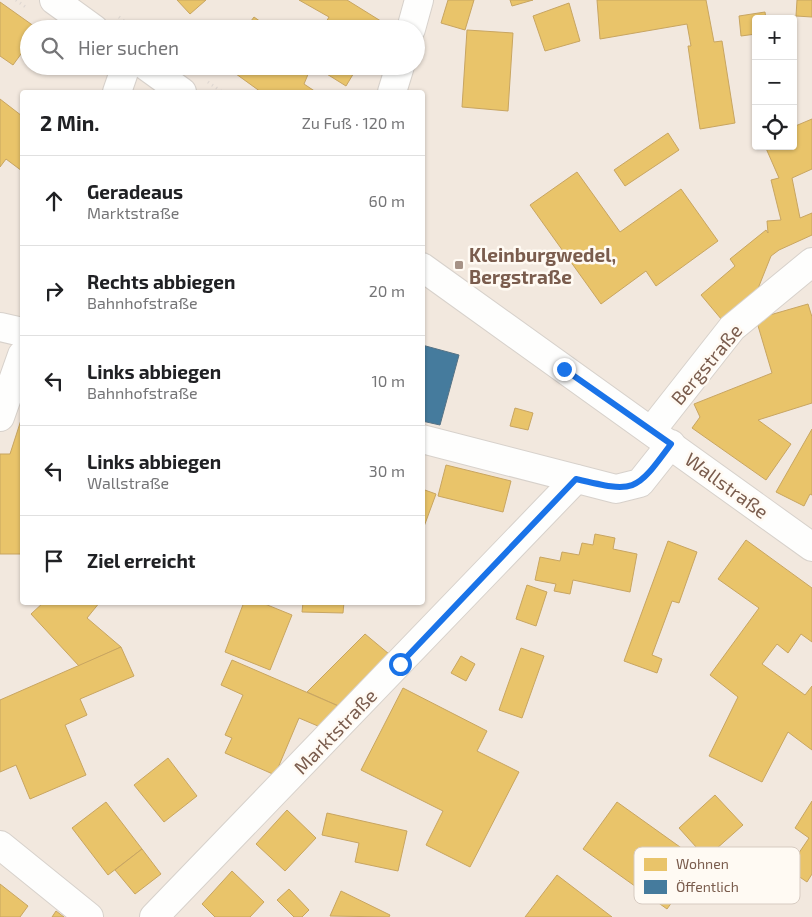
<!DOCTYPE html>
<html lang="de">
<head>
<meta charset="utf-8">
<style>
  :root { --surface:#fff; --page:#f6f6f6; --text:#202124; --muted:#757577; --line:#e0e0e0 }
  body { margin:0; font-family:"Exo 2",sans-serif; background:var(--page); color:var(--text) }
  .controls { position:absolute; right:15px; top:15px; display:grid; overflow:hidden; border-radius:5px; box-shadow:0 1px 4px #0004 }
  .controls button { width:45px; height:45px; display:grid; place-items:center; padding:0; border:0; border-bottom:1px solid var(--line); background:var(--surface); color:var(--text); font:25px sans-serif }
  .stop { position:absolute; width:15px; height:15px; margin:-11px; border:4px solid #1a73e8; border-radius:50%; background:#fff }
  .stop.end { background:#1a73e8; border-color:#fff; box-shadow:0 1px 5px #0008 }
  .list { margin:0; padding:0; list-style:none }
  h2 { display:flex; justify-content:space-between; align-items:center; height:65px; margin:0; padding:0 20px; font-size:21px }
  h2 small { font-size:16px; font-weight:400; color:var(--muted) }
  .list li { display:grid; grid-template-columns:32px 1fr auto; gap:15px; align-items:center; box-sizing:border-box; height:90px; padding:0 20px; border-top:1px solid var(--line) }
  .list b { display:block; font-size:19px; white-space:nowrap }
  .list p { margin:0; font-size:16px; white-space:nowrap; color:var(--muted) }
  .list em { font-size:16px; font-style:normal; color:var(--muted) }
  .icon { flex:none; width:28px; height:28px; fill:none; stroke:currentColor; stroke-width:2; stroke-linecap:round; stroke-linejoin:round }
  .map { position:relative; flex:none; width:812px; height:917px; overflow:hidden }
  .search { position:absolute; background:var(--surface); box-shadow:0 1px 4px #0004; left:20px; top:20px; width:405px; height:55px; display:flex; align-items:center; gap:12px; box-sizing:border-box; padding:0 18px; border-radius:28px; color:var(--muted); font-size:19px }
  .panel { position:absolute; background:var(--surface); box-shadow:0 1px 4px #0004; left:20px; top:90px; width:405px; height:515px; border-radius:5px }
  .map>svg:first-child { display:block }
</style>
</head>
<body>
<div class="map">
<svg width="812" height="917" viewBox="0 0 812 917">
  <rect width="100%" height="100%" fill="#f9f5f0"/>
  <!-- residential -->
  <path fill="#f2e8de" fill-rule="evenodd" d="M0 0H812V917H0ZM756 19H793V146H756ZM29 29H416V66H29ZM22 92H422V602H22Z"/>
  <!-- homes -->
  <g fill="#e9c46a" stroke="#c8a561">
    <path d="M177 0H206L190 14Z"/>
    <path d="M299 0H347L384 23 381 29H322L329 17Z"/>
    <path d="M448 0H474L465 30 441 23Z"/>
    <path d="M510 0H533L512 6Z"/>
    <path d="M597 0H706L714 42 722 41 735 123 700 129 688 46H691L687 24 600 39Z"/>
    <path d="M797 0H812V17L796 16Z"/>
    <path d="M0 2 38 29H29V43L13 65 0 56Z"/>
    <path d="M569 3 580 41 545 51 533 16Z"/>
    <path d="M765 12 766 19H756V34L741 36 739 16Z"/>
    <path d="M254 17 271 29H245Z"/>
    <path d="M467 30 513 33 508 111 462 107Z"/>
    <path d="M225 66H301L309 72 304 84 316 92H261Z"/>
    <path d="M314 66H358L346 86Z"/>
    <path d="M0 99 22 116V171L6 159 0 167Z"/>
    <path d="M812 119V169L792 178 800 218 812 213V235L779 250 771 256 757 291 722 320 701 295 735 266 730 259 766 230 768 233 767 221 781 220 771 180 779 178 765 146H793V127Z"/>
    <path d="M668 133 679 150 625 186 614 170Z"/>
    <path d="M577 172 620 232 681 189 718 241 656 286 646 271 601 304 530 205Z"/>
    <path d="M808 304 812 317V403L758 420 791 444 766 480 692 428 700 417 694 404 772 373 756 319Z"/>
    <path d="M515 408 533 413 528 430 510 426Z"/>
    <path d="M22 417V554H0V454H10Z"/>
    <path d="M812 429V495L810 494 804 506 776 492Z"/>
    <path d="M446 465 511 481 503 512 438 496Z"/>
    <path d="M422 489 436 494 422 532Z"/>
    <path d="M595 534 615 538 613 549 637 554 630 592 573 580 570 594 554 591 556 584 535 580 540 557 560 561 562 552 579 555 582 543 593 545Z"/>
    <path d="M746 540 812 588V642L801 634 788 653 777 644 762 664 805 695 812 686V750L788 732 762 782 709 756 738 697 710 675 759 608 718 579Z"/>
    <path d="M668 541 697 552 679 603 672 601 652 655 662 659 657 673 624 661Z"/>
    <path d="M527 585 547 592 536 626 516 619Z"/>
    <path d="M44 602H100L87 618 121 647 79 666 31 614Z"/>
    <path d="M244 602H260L292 615 270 670 225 652Z"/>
    <path d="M303 602H344L343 613 302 612Z"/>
    <path d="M365 634 395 659 343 708 307 692Z"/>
    <path d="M121 647 134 676 80 699 87 715 65 725 86 775 30 799 16 765 0 772V700Z"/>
    <path d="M521 648 544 656 522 718 499 710Z"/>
    <path d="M461 656 475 664 466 681 451 673Z"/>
    <path d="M232 660 343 708 325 729 299 718 275 775 225 753 232 738 225 735 243 695 221 685Z"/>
    <path d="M403 688 487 731 477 751 519 772 470 867 426 845 443 811 361 770Z"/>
    <path d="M168 758 197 796 164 822 134 785Z"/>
    <path d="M715 795 743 825 706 858 679 828Z"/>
    <path d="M812 801V874L807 882 788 869 809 838 795 828Z"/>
    <path d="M106 802 142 849 108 875 72 828Z"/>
    <path d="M617 802 701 862 667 909 583 849Z"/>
    <path d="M287 810 316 838 285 871 256 844Z"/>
    <path d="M327 813 407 831 398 871 355 862 359 843 322 835Z"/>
    <path d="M142 849 161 874 135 894 115 870Z"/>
    <path d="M232 871 264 902 250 917H215L202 904Z"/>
    <path d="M557 875 612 917H525Z"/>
    <path d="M0 884 28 906 20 917H0Z"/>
    <path d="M289 889 309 910 302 917H294L277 900Z"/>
    <path d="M341 891 390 915 389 917 330 916Z"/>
    <path d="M56 911 64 917H52Z"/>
  </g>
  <!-- public -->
  <path fill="#457b9d" stroke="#557285" d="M422 345 459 355 440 425 422 421Z"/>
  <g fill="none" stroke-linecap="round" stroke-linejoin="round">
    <defs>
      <g id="minor">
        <path d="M54 0 94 29"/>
        <path d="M411 29 419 0"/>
        <path d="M146 66 182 92"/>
        <path d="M117 92 126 66"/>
        <path d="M392 92 400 66"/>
        <path d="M422 267 812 547"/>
        <path d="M0 327 22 332"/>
        <path d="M0 417 22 355"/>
        <path d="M651 431 732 328 812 262"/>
        <path d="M422 439 616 489 640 483 671 444"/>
        <path d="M0 845 89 917"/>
        <path d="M154 917 576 479"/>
      </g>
    </defs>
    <!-- minor casing -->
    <use href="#minor" stroke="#d7d1cb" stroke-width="30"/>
    <!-- path -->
    <g stroke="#dcd5d0" stroke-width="3" stroke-dasharray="1 4" stroke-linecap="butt">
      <path d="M16 0 27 8"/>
      <path d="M119 17 134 29"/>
      <path d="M208 82 222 92"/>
    </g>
    <!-- minor -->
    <use href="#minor" stroke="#fefefd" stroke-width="28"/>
  </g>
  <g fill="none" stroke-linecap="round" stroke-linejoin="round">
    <!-- route -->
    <path stroke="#1a73e8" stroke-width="6" d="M400 664 576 479C635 493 635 493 671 444L564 369"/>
  </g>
  <!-- markers -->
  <rect fill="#a69286" stroke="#fffaf3" stroke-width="2" x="454" y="260" width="10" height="10" rx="2.5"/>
  <g text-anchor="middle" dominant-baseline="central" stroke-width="5" stroke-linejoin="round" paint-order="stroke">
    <!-- poi labels -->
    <g font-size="19" font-weight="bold" fill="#7a5c4d" stroke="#fffaf3" text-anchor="start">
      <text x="469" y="254">Kleinburgwedel,<tspan x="469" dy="22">Bergstraße</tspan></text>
    </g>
    <!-- street labels -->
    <g font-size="19" fill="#7a5c4d" stroke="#fffaf3">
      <text transform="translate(706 364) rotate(-50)">Bergstraße</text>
      <text transform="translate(727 485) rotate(36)">Wallstraße</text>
      <text transform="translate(335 731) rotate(-46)">Marktstraße</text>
    </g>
  </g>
  <!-- legend -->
  <rect x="634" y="847" width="166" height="57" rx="8" fill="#fffaf3" stroke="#d7cbc1" stroke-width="1"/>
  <rect x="644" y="858" width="23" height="13" fill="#e9c46a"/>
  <rect x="644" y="880" width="23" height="14" fill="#457b9d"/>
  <g font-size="14" fill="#7a5c4d">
    <text x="676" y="869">Wohnen</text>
    <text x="676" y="892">Öffentlich</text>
  </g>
</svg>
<div class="controls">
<button>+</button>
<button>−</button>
<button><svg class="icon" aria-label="locate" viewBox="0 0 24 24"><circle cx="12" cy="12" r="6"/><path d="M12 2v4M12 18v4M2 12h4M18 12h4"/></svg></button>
</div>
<div class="stop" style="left:400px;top:664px"></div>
<div class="stop end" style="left:564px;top:369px"></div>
<div class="search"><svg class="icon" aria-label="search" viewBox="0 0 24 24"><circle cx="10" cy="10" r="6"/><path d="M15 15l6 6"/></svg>Hier suchen</div>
<section class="panel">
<h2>2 Min.<small>Zu Fuß · 120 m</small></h2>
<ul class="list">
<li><svg class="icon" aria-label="ahead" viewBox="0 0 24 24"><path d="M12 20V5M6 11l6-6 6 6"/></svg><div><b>Geradeaus</b><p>Marktstraße</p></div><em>60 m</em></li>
<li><svg class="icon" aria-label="right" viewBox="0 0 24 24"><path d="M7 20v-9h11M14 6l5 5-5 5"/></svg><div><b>Rechts abbiegen</b><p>Bahnhofstraße</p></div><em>20 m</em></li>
<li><svg class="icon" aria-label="left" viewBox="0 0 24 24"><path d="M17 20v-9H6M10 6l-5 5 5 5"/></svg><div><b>Links abbiegen</b><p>Bahnhofstraße</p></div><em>10 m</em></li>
<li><svg class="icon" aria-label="left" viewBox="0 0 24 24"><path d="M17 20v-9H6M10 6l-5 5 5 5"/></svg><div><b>Links abbiegen</b><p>Wallstraße</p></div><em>30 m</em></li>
<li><svg class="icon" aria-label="arrive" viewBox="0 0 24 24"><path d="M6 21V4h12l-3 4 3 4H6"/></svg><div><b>Ziel erreicht</b></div></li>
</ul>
</section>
</div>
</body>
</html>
